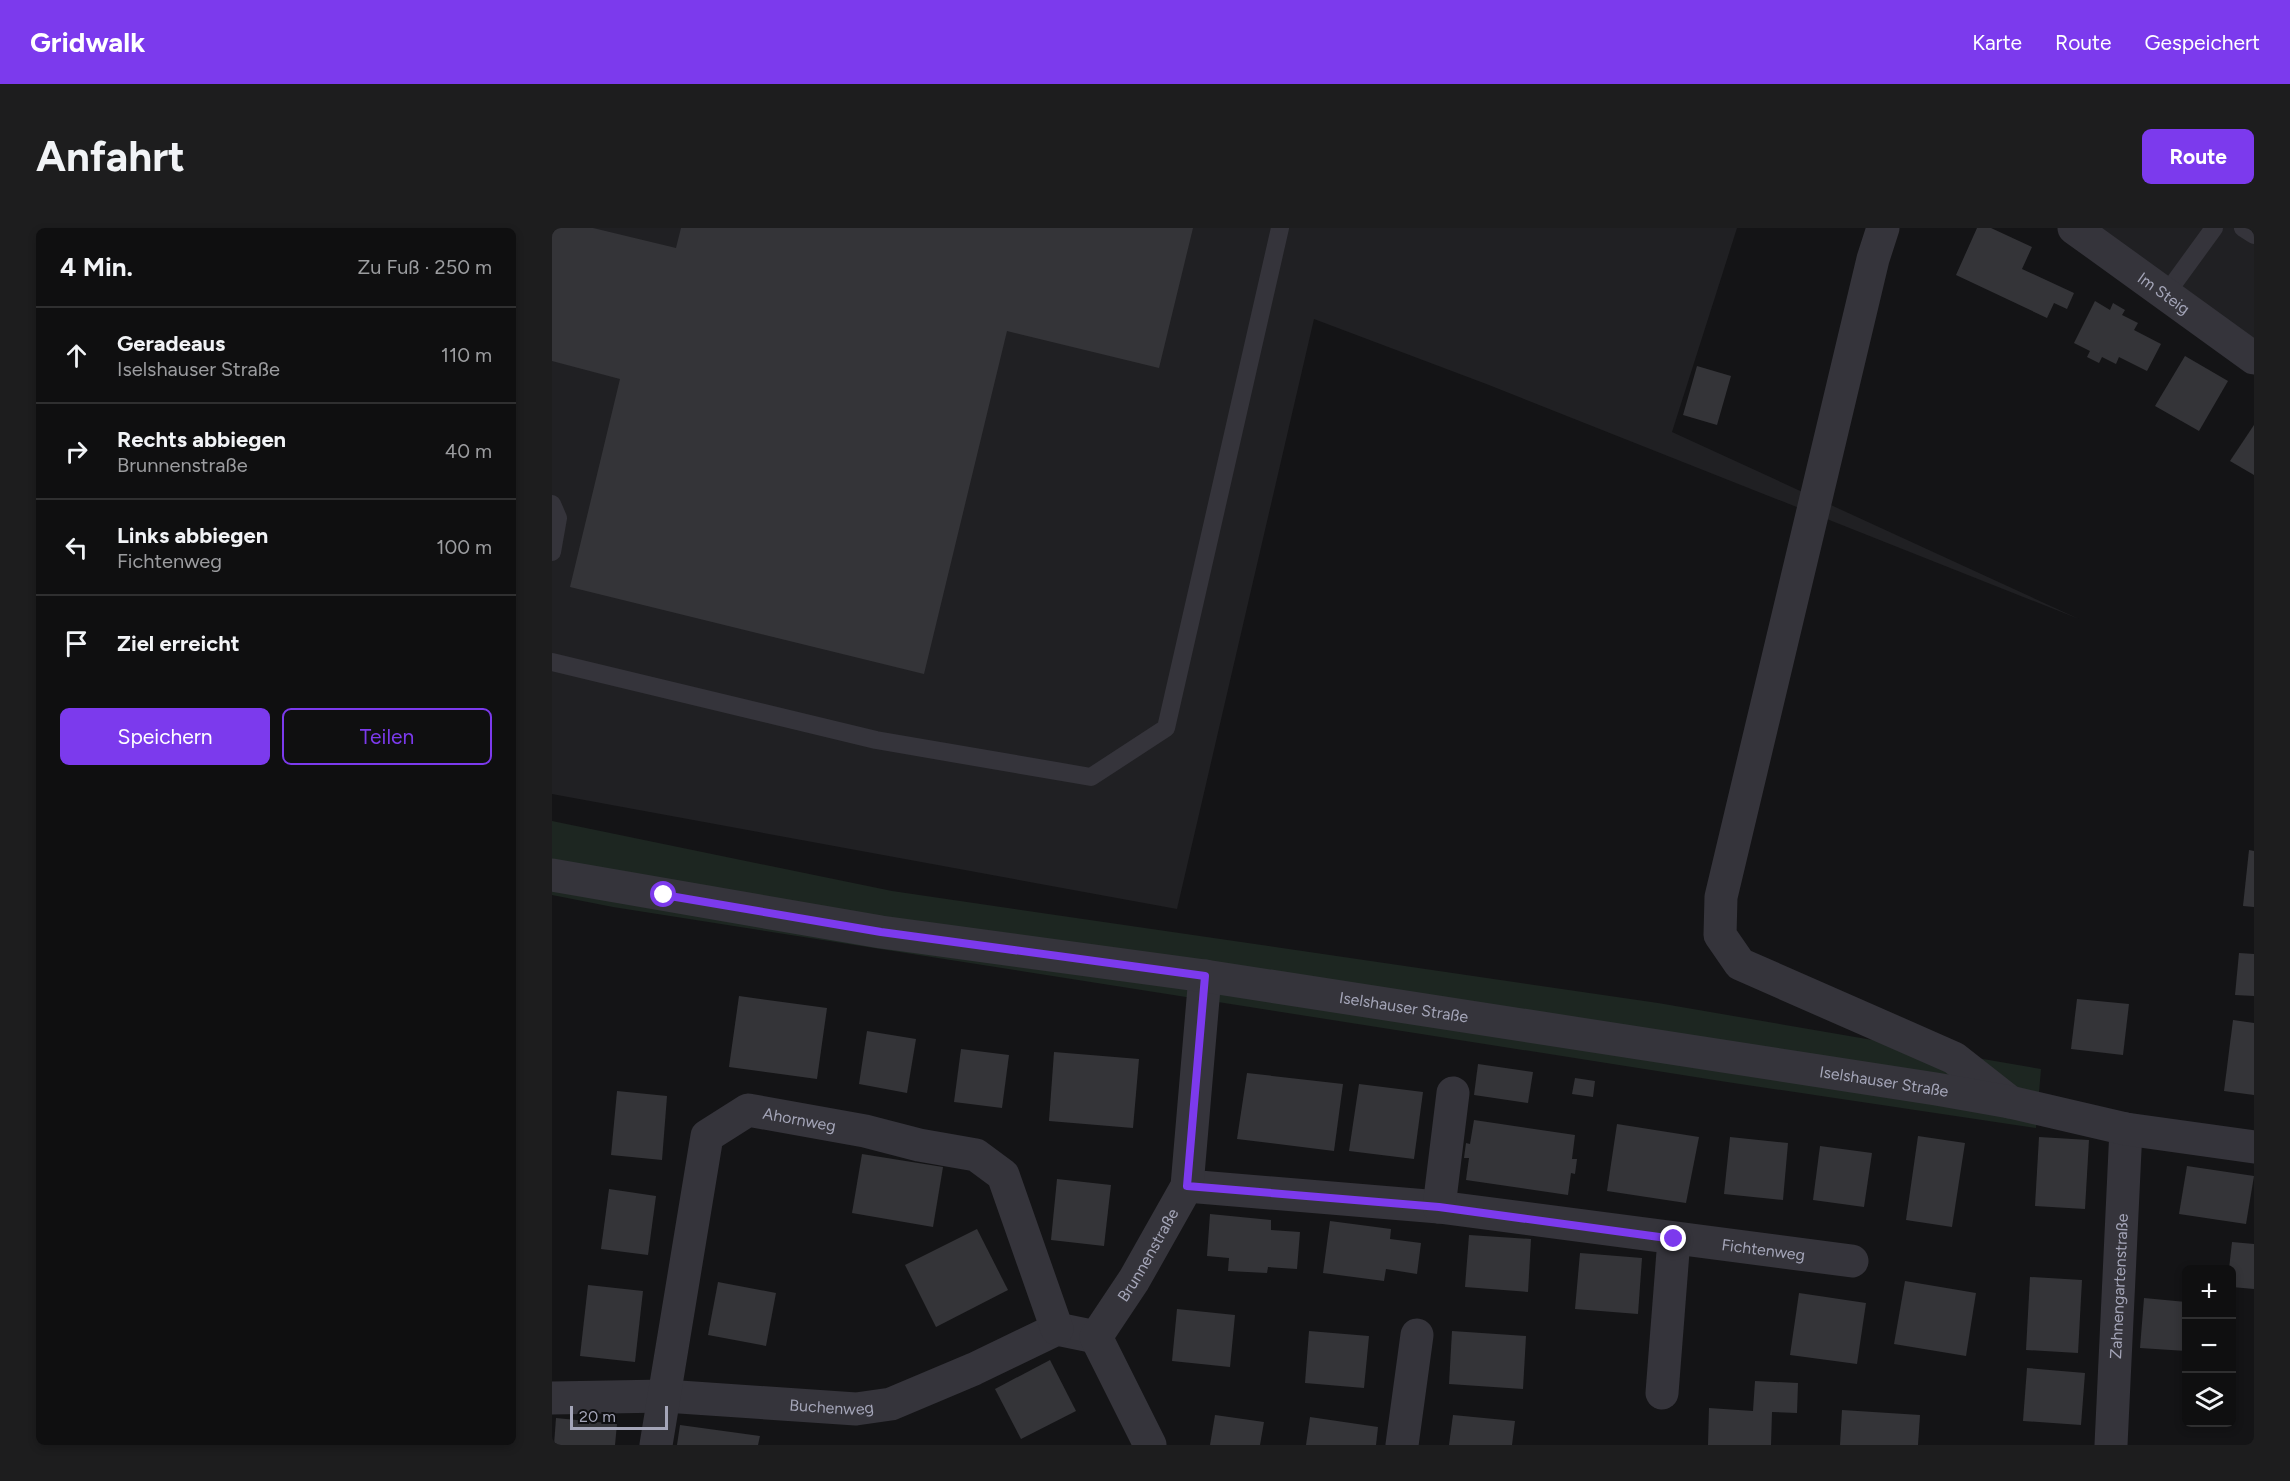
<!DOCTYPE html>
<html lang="de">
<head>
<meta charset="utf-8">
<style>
  :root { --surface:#0f0f10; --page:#1d1d1e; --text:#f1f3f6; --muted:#9b9c9f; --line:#2f2f30; --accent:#7c3aed }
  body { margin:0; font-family:Figtree,sans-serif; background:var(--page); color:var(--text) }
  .controls { position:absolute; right:18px; bottom:18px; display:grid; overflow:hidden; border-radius:9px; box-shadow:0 3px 9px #0003 }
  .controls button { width:54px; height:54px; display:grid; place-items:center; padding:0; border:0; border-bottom:2px solid var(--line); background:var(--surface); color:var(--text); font:30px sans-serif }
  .scale { position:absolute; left:18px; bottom:15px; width:98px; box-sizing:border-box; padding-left:6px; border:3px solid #a4a5b8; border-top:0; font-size:16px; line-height:21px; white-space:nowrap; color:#a4a5b8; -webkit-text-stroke:4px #0f0f11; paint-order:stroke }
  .stop { position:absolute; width:18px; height:18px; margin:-14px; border:4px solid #7c3aed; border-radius:50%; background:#fff }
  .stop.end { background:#7c3aed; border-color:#fff; box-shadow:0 2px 6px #0008 }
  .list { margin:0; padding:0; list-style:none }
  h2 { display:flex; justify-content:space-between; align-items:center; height:78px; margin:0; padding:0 24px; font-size:26px }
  h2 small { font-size:20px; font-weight:400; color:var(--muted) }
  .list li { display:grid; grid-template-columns:39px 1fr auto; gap:18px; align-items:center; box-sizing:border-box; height:96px; padding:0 24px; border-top:2px solid var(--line) }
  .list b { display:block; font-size:22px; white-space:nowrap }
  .list p { margin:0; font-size:20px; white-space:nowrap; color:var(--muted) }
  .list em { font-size:20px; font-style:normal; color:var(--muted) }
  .actions { display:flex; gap:12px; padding:18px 24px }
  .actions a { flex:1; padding:14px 0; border:2px solid var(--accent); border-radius:9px; text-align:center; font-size:21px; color:var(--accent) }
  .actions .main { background:var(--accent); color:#fff }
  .icon { flex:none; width:33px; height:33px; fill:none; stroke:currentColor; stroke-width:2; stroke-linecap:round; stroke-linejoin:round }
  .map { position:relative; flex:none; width:1702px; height:1217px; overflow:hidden; border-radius:9px }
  header { display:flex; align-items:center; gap:36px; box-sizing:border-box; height:84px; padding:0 30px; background:var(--accent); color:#fff }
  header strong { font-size:28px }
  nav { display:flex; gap:33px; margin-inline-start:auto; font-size:21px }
  .intro { display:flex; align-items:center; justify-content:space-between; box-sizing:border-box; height:144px; padding:0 36px }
  h1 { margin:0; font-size:42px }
  .button { padding:15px 27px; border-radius:9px; background:var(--accent); color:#fff; font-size:21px; font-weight:700 }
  main { display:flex; gap:36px; padding:0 36px }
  aside { flex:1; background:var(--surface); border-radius:9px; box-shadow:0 3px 9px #0003 }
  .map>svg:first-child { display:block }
</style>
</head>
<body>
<header>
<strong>Gridwalk</strong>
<nav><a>Karte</a><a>Route</a><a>Gespeichert</a></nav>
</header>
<div class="intro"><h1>Anfahrt</h1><a class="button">Route</a></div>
<main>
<aside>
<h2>4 Min.<small>Zu Fuß · 250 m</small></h2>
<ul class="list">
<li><svg class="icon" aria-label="ahead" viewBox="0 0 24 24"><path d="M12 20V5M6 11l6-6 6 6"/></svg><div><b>Geradeaus</b><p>Iselshauser Straße</p></div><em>110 m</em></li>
<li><svg class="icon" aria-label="right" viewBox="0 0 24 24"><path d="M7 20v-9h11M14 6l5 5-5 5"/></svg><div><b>Rechts abbiegen</b><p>Brunnenstraße</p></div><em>40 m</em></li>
<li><svg class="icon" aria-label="left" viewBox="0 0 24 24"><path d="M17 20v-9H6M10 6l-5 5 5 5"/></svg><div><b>Links abbiegen</b><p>Fichtenweg</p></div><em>100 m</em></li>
<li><svg class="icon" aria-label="arrive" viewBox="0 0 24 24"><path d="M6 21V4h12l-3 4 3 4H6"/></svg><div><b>Ziel erreicht</b></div></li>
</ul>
<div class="actions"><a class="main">Speichern</a><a>Teilen</a></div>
</aside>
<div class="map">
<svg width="1702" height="1217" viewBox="0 0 1702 1217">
  <rect width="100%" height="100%" fill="#141416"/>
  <!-- built -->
  <g fill="#202023">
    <path d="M0 0H1185L1120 204 1527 391 937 157 762 91 625 681 0 566Z"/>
    <path d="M1509 0H1702V128Z"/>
  </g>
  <!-- green -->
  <path fill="#1d2621" d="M0 593 340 663 1106 775 1489 841 1484 900 1175 854 61 679 0 667Z"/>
  <!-- building -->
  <g fill="#343438">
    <path d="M0 0H41L124 20 129 0H641L607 140 455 103 372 446 18 359 68 151 0 133Z"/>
    <path d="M1425 0H1439L1480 19 1470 41 1522 65 1515 81 1502 75 1495 90 1404 47Z"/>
    <path d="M1543 73 1558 82 1561 75 1573 82 1570 87 1586 95 1582 102 1609 116 1595 143 1567 129 1564 136 1550 129 1547 135 1535 129 1538 123 1522 115Z"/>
    <path d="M1633 128 1676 153 1647 203 1603 178Z"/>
    <path d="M1145 138 1179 148 1165 197 1131 187Z"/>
    <path d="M1702 197V247L1678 233Z"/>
    <path d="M1697 622 1702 623V679L1691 678Z"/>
    <path d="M1687 725 1702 726V768L1683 767Z"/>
    <path d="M187 768 275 780 265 851 177 839Z"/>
    <path d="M1525 771 1577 776 1571 827 1519 821Z"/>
    <path d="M1681 792 1702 795V867L1672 863Z"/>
    <path d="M315 803 364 811 355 865 307 856Z"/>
    <path d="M409 821 457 827 450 880 402 874Z"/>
    <path d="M502 824 587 831 581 900 497 893Z"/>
    <path d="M926 836 981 844 976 875 922 867Z"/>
    <path d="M695 845 791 856 782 923 685 911Z"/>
    <path d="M1023 850 1043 853 1041 869 1020 866Z"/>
    <path d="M807 856 871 864 862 931 797 923Z"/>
    <path d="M65 863 115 868 110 932 59 927Z"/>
    <path d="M922 892 1023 907 1020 931H1025L1023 946 1019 945 1016 967 914 952 917 930H912L914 915 918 916Z"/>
    <path d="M1065 896 1147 909 1134 975 1055 963Z"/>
    <path d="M1366 908 1413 915 1400 999 1354 992Z"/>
    <path d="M1178 909 1236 915 1231 972 1172 966Z"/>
    <path d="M1487 909 1537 912 1533 981 1483 978Z"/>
    <path d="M1268 918 1320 925 1312 979 1261 972Z"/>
    <path d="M310 926 391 939 381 999 300 985Z"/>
    <path d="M1635 938 1702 948 1694 996 1627 986Z"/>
    <path d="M505 951 559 957 552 1018 499 1012Z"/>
    <path d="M57 961 104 968 96 1027 49 1021Z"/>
    <path d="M658 986 719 992V1002L748 1004 745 1041 716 1039 715 1045 676 1043 677 1030 655 1028Z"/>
    <path d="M778 993 839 1001 838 1011 869 1015 865 1046 834 1041 832 1053 771 1045Z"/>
    <path d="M425 1001 456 1062 384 1099 353 1037Z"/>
    <path d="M917 1007 979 1011 976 1064 913 1059Z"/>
    <path d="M1680 1014 1702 1016V1061L1680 1059V1041H1677Z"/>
    <path d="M1028 1025 1090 1030 1086 1086 1023 1081Z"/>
    <path d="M1478 1049 1530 1052 1526 1125 1474 1122Z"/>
    <path d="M1353 1053 1424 1065 1414 1128 1342 1116Z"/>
    <path d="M166 1054 224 1065 214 1118 156 1107Z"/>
    <path d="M36 1057 91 1063 83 1134 28 1128Z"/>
    <path d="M1247 1065 1314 1075 1305 1136 1238 1127Z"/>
    <path d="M1592 1070 1634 1074V1123L1588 1120Z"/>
    <path d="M625 1081 683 1087 678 1139 620 1133Z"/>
    <path d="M757 1103 817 1108 812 1160 753 1155Z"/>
    <path d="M900 1103 974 1108 971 1161 897 1156Z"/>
    <path d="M498 1132 524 1183 469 1211 443 1161Z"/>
    <path d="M1475 1140 1533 1145 1529 1197 1471 1193Z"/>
    <path d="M1203 1153 1246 1155 1245 1185 1220 1184 1219 1217H1156L1157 1180 1201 1183Z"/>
    <path d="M1290 1182 1368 1187 1366 1217H1288Z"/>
    <path d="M663 1187 712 1194 708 1217H658Z"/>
    <path d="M901 1187 963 1193 960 1217H897Z"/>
    <path d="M758 1189 826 1199 824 1217H754Z"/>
    <path d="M4 1190 65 1196 63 1217H2Z"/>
    <path d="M128 1197 208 1208 206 1217H125Z"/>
  </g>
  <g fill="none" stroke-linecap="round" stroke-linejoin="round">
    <!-- service -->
    <g stroke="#35343b" stroke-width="18">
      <path d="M1691 0 1702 7"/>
      <path d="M1614 66 1662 0"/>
      <path d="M0 276 6 290 0 324"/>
      <path d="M0 434 324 512 539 549 614 500 728 0"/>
    </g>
    <!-- minor -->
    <g stroke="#35343b" stroke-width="33">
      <path d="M1331 0 1321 31 1169 669 1168 707 1188 736 1402 830 1458 874"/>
      <path id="s1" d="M1522 0 1702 130"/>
      <path id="s2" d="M635 958 887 979 1300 1033"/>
      <path d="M887 979 901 865"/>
      <path d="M1110 1165 1122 1011"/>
      <path id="s3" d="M0 1170 113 1168 304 1181 339 1176 422 1141 505 1101 544 1109"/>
      <path id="s4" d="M104 1217 155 908 196 882 313 903 367 917 424 927 451 947 505 1101"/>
      <path id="s5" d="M598 1217 544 1109 582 1052 635 958 653 748"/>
      <path d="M850 1217 865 1107"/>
      <path id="s6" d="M1559 1217 1574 901"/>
    </g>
    <!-- tertiary -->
    <path stroke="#35343b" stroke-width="33" id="s7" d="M0 647 329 704 653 748 1384 861 1458 874 1574 901 1702 919"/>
  </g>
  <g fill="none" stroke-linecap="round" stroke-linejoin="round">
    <!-- route -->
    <path stroke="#7c3aed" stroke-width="8" d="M112 667 329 704 653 748 635 958 887 979 1122 1011"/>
  </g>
  <g text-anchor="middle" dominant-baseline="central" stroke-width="4.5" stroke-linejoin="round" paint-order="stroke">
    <!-- street labels -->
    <g font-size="16" fill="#a4a5b8" stroke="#0f0f11">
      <text stroke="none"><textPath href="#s1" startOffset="111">Im Steig</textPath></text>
      <text stroke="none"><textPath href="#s7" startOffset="862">Iselshauser Straße</textPath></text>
      <text stroke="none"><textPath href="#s7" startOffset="1348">Iselshauser Straße</textPath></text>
      <text stroke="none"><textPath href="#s4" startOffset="414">Ahornweg</textPath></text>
      <text stroke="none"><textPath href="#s2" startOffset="580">Fichtenweg</textPath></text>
      <text stroke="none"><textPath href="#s5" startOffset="218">Brunnenstraße</textPath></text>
      <text stroke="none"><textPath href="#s6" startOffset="159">Zahnengartenstraße</textPath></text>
      <text stroke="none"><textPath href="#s3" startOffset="280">Buchenweg</textPath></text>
    </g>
  </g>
</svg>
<div class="controls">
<button>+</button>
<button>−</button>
<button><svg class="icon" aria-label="layers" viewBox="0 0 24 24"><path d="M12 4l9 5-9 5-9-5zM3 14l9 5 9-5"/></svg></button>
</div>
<div class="scale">20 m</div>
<div class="stop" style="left:112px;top:667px"></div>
<div class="stop end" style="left:1122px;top:1011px"></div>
</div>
</main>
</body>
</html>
